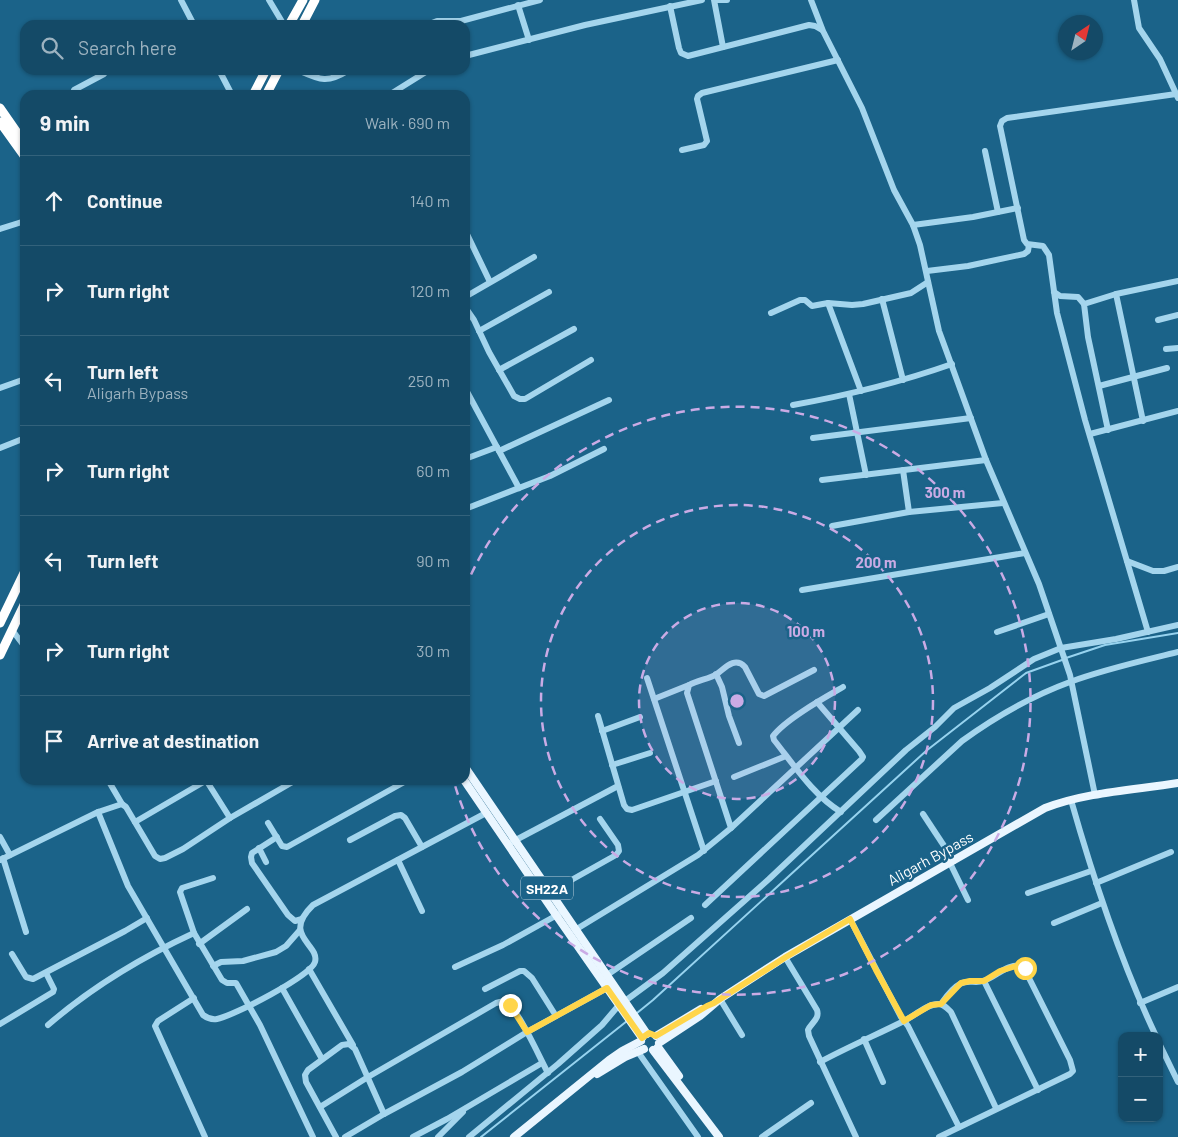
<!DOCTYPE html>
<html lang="en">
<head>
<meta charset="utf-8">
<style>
  :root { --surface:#144a67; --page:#215470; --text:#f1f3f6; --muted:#9db3c0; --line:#33627b }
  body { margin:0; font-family:Barlow,sans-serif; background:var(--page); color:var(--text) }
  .controls { position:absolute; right:15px; bottom:15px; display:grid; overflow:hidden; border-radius:10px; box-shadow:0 1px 4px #0004 }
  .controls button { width:45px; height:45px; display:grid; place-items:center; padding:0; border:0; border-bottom:1px solid var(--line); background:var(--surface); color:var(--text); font:25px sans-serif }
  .compass { position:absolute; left:1058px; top:15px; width:45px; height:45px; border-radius:50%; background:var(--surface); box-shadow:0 1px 4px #0004; rotate:35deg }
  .stop { position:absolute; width:15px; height:15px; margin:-11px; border:4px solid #ffd54a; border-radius:50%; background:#fff }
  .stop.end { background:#ffd54a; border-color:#fff; box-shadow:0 1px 5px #0008 }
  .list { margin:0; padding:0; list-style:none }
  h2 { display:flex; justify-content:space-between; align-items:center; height:65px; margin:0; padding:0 20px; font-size:21px }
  h2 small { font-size:16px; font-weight:400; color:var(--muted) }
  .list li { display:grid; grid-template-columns:32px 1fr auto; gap:15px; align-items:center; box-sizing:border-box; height:90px; padding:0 20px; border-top:1px solid var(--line) }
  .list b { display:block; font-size:19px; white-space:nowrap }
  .list p { margin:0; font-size:16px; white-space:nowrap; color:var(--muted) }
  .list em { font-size:16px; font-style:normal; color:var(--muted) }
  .icon { flex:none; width:28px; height:28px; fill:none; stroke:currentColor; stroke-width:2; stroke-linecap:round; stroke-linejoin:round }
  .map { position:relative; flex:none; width:1178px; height:1137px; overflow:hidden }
  .search { position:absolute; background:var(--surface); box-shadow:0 1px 4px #0004; left:20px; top:20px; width:450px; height:55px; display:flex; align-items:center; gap:12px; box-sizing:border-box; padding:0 18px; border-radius:15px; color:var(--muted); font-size:19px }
  .panel { position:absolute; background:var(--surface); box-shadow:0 1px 4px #0004; left:20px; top:90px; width:450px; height:695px; border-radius:15px }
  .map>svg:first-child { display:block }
</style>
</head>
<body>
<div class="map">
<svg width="1178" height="1137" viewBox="0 0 1178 1137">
  <rect width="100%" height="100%" fill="#1b6389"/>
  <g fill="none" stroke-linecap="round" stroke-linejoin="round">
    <!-- stream -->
    <g stroke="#97d3ef" stroke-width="2">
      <path d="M1066 658 1105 645 1178 633"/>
      <path d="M637 1013 653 1000 926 751 1026 673 1062 660"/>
      <path d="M481 1137 627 1021"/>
    </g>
    <!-- minor -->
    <g stroke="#a4d5ed" stroke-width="6">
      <path d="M181 0 194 25"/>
      <path d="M269 0 284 25"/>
      <path d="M714 0 723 47"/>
      <path d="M716 0H727"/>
      <path d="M811 0 823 31 862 108 894 190 913 225 920 245 939 331 946 350 986 460 1039 584 1070 675 1095 795"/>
      <path d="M1134 0 1139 28 1160 59 1178 98"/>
      <path d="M518 5 529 40"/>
      <path d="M670 6 679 48 681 53 688 56 809 25 815 26 822 30"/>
      <path d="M427 25 437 21H461L540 0"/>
      <path d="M465 56 585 25 702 0"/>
      <path d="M219 70 232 95"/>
      <path d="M298 70C320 80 327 84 349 70"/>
      <path d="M72 95 74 90 104 74 107 70"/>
      <path d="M389 95 429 70"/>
      <path d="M682 150 704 145 707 141 697 99 698 96 702 93 838 60"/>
      <path d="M985 151 998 212"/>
      <path d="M913 225 973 217 1018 208"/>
      <path d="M0 229 25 221"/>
      <path d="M465 230 490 282"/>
      <path d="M927 271 968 266 1024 254 1028 251 1029 245"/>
      <path d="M1054 292 1060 296 1078 297 1084 304"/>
      <path d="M1116 294 1143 421"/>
      <path d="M465 297 534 257"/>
      <path d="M882 299 903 380"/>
      <path d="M828 303 861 391"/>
      <path d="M465 307 474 320 489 352 514 396 520 399H525L591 360"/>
      <path d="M771 313 800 300H805L812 306 828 303 852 305 863 304 911 293 928 282"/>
      <path d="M1158 320 1178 315"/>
      <path d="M479 331 549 292"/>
      <path d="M1166 349 1178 348"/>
      <path d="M499 370 574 329"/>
      <path d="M1099 386 1167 368"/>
      <path d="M0 388 25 379"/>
      <path d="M465 388 519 488"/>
      <path d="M849 394 866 475"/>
      <path d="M793 405C849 395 898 383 952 364"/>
      <path d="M1108 430 1088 337 1084 304 1116 294 1178 281"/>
      <path d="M1090 434 1178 411"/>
      <path d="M813 438 971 418"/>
      <path d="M0 448 25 438"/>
      <path d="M499 451 609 400"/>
      <path d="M465 459 497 447"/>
      <path d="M903 470 909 512"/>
      <path d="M822 480 986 460"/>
      <path d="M465 509 550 476 604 449"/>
      <path d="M832 526 909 512 1003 503"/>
      <path d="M1127 561 1153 571H1164L1178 567"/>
      <path d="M802 590 1025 553"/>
      <path d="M12 630 25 647"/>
      <path d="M997 632 1049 614"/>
      <path d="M1148 632 1085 420 1057 313 1049 255 1043 246 1027 244 1024 240 1000 126 1002 121 1007 118 1176 94"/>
      <path d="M716 674 722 687 729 716 739 743"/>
      <path d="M647 678 704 851"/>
      <path d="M654 699 689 685"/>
      <path d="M598 716 624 805 627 809 632 810 716 781"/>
      <path d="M602 731 640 717"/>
      <path d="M612 765 650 753"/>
      <path d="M734 777 786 756"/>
      <path d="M108 780 122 804"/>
      <path d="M206 780 230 818"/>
      <path d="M1071 800C1094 881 1120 960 1156 1036"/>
      <path d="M98 812 122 804 126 807 155 856 160 859 165 858 183 849 230 818 296 780"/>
      <path d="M841 812C813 795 794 765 774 740L773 736C786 719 824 698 843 687"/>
      <path d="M923 814 954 861"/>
      <path d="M876 820 962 741C995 717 1032 696 1070 682 1105 669 1142 661 1178 652"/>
      <path d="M135 822 207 780"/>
      <path d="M268 823 282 846 287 847 408 780"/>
      <path d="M731 828 858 710"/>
      <path d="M0 837 10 855"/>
      <path d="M277 837 252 853 251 857 252 863 288 915 295 921 302 919"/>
      <path d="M350 840 395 816 401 815 405 818 422 847"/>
      <path d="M512 842 618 786"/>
      <path d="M259 848 266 862"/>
      <path d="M3 858 26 932"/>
      <path d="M0 860 98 812 128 886 203 1015C207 1018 211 1020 217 1019 233 1016 311 976 315 962 320 944 281 936 313 905L486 813"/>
      <path d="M398 860 422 911"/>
      <path d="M950 863 968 900"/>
      <path d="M213 878 182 888 180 892 194 933 222 980 227 983H236L260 1025 313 1137"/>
      <path d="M1096 883 1171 852"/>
      <path d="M550 892 616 855 619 851 618 845 600 819"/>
      <path d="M1028 893 1091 871"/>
      <path d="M705 905 862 759 863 757 859 751 817 702"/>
      <path d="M850 919 901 1017 908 1026 959 1127"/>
      <path d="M1054 923 1102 903"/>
      <path d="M575 930 698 855 731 828 687 693 689 685C698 680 709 679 717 674 725 668 735 656 745 667L759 694 764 696 814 670"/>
      <path d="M199 944 247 909"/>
      <path d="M12 954 26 977 33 979 125 931 147 918"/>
      <path d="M785 957 817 1010C820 1019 811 1023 808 1030L809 1036 856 1137"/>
      <path d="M213 966 221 962 243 961 276 952 286 946 300 930"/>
      <path d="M455 967 503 945 559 914"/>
      <path d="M309 969 353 1045"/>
      <path d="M607 975 691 918"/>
      <path d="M984 981 1038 1090"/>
      <path d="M282 988 322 1059"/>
      <path d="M485 989 520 971H524L532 978 556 1016"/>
      <path d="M194 998 158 1021 155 1026 205 1137"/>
      <path d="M720 999 742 1035"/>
      <path d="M625 1001 663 973 769 879 906 750 935 727 954 708 990 688 1034 659 1061 648 1116 639 1178 625"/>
      <path d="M1140 1003 1178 987"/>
      <path d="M0 1024 53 992 54 989 46 973"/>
      <path d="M48 1025C92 987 142 957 194 933"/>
      <path d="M864 1039 883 1082"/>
      <path d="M1159 1043 1178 1082"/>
      <path d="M638 1052 698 1137"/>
      <path d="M820 1062C848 1047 876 1035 904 1021 914 1016 927 1004 938 1004 944 1004 947 1008 951 1012L996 1108"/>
      <path d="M320 1107 368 1077 496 1003 504 1001C517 1005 540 1059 548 1073"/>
      <path d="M336 1137 306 1082 305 1075 308 1070 342 1045 349 1044 355 1049 384 1114"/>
      <path d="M345 1137 384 1114 462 1072 527 1032 607 988"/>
      <path d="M413 1137 447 1119 542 1063"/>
      <path d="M438 1137 463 1112"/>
      <path d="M469 1137 558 1064 602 1025 619 1005"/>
      <path d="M762 1137 811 1103"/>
      <path d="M939 1137 1070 1074 1073 1071 1070 1060 1023 966C1006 963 997 977 983 981 975 984 968 979 960 984 952 988 946 997 941 1004"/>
    </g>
    <!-- major -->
    <g stroke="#eaf6ff" stroke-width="8">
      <path d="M465 767 647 1034"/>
      <path d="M464 780 556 915 642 1038"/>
      <path d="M656 1036 701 1009"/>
      <path d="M659 1043 700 1016 720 999 785 957 1045 808C1087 792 1134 790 1178 783"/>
      <path d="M658 1047 679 1076"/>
      <path d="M653 1050 719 1137"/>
      <path d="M597 1074 625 1057 644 1049"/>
      <path d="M514 1137 609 1060 622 1051 641 1041"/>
    </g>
    <!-- highway -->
    <g stroke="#fff" stroke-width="9">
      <path d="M289 25 303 0"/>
      <path d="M302 25 315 0"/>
      <path d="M253 95 266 70"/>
      <path d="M266 95 279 70"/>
      <path d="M0 108 25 144"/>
      <path d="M0 122 25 157"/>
      <path d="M0 623 25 571"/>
      <path d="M0 655 25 603"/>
    </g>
  </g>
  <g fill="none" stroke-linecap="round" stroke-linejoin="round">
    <!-- route -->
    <path stroke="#ffd54a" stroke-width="6" d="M510 1005 527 1032 607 988 642 1038 649 1033 656 1036 707 1006 714 1003 786 957 850 919 876 970 904 1021 931 1005 941 1004 961 983 970 981H984L1000 971 1016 966H1023L1025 968"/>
  </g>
  <!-- distance rings -->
  <circle cx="737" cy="701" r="98" fill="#caabe5" fill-opacity=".12"/>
  <g fill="none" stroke="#caabe5" stroke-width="2.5" stroke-dasharray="9 6">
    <circle cx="737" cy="701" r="98"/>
    <circle cx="737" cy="701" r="196"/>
    <path d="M465 588A294 294 0 1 1 454 782"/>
  </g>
  <g text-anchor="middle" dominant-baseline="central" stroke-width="5" stroke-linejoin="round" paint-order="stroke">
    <!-- shield labels -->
    <rect fill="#1b6389" stroke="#bbd0dc" stroke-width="1" x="521" y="876.5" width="52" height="23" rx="4"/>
    <g font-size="14" font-weight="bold" fill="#fff">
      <text x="547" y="888">SH22A</text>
    </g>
    <!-- street labels -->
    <g font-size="15" fill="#fff" stroke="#1b6389">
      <text transform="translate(930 858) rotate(-29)">Aligarh Bypass</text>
    </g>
  </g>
  <circle cx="737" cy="701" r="8" fill="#caabe5" stroke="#1b6389" stroke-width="2.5"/>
  <g font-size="15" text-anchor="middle" font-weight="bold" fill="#caabe5" stroke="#1b6389" stroke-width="5" stroke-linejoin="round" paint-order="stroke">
    <text x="945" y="498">300 m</text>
    <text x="876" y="568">200 m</text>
    <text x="806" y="637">100 m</text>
  </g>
</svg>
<div class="controls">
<button>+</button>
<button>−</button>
</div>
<svg class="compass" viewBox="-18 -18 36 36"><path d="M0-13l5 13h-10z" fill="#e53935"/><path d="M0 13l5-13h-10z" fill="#9db3c0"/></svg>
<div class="stop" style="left:1025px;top:968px"></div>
<div class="stop end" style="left:510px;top:1005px"></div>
<div class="search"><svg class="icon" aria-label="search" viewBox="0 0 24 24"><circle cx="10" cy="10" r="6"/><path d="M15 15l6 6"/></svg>Search here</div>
<section class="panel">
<h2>9 min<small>Walk · 690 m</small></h2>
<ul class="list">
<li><svg class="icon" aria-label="ahead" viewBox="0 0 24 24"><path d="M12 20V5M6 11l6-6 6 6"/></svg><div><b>Continue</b></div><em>140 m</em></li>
<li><svg class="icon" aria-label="right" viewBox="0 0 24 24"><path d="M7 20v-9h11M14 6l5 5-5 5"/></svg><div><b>Turn right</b></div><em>120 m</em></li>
<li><svg class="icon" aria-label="left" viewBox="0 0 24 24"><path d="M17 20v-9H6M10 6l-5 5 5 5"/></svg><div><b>Turn left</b><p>Aligarh Bypass</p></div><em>250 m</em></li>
<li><svg class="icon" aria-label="right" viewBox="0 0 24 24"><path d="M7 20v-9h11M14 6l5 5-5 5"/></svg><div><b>Turn right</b></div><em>60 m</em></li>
<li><svg class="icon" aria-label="left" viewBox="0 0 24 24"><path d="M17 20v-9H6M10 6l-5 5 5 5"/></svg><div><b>Turn left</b></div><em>90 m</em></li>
<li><svg class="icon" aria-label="right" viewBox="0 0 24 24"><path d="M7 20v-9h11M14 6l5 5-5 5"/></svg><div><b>Turn right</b></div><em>30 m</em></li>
<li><svg class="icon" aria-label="arrive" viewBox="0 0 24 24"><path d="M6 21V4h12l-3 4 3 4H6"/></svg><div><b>Arrive at destination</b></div></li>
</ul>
</section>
</div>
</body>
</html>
